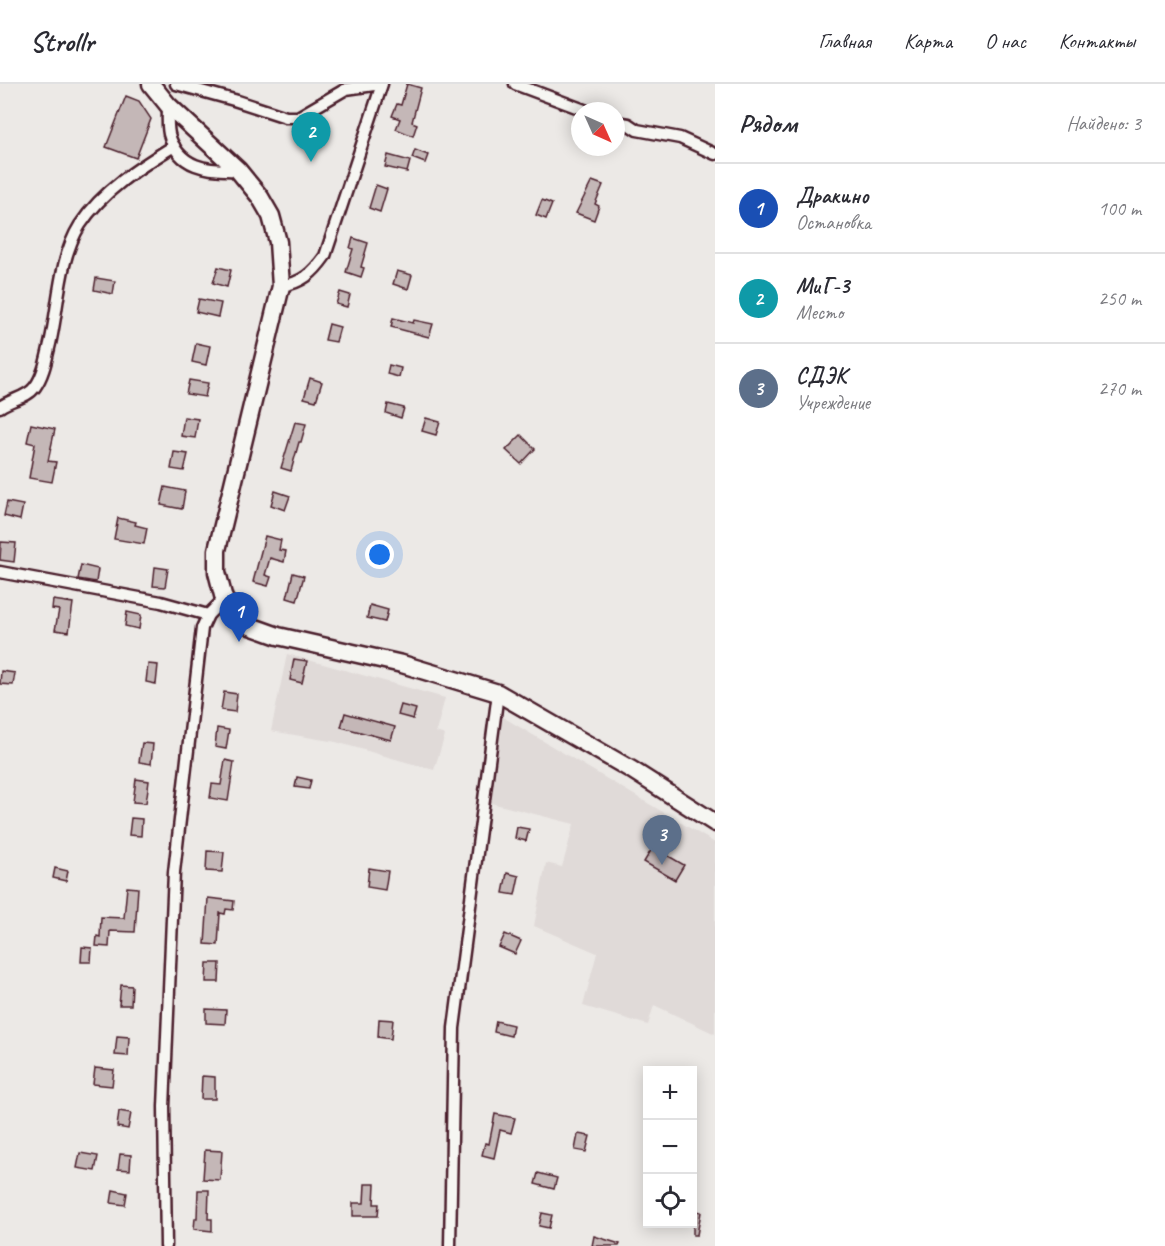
<!DOCTYPE html>
<html lang="ru">
<head>
<meta charset="utf-8">
<style>
  :root { --surface:#fff; --page:#f2f2f3; --text:#2b2b33; --muted:#7c7c81; --line:#e1e1e2; --accent:#d1495b }
  body { margin:0; font-family:Caveat,sans-serif; background:var(--page); color:var(--text) }
  .controls { position:absolute; right:18px; bottom:18px; display:grid; overflow:hidden; border-radius:0px; box-shadow:0 3px 15px #0003 }
  .controls button { width:54px; height:54px; display:grid; place-items:center; padding:0; border:0; border-bottom:2px solid var(--line); background:var(--surface); color:var(--text); font:30px sans-serif }
  .compass { position:absolute; left:571px; top:18px; width:54px; height:54px; border-radius:50%; background:var(--surface); box-shadow:0 3px 15px #0003; rotate:135deg }
  .you { position:absolute; left:380px; top:471px; width:21px; height:21px; margin:-15px; border:4px solid #fff; border-radius:50%; background:#1a73e8; box-shadow:0 0 0 9px #1a73e833 }
  .badge { display:grid; place-items:center; width:39px; height:39px; border-radius:50%; background:var(--accent); color:#fff; font-size:20px; font-weight:700 }
  .pin { position:absolute; translate:-50% -50px; filter:drop-shadow(0 2px 3px #0008) }
  .pin::after { content:''; position:absolute; top:32px; width:21px; height:18px; background:inherit; clip-path:polygon(0 0,100% 0,50% 100%) }
  .list { margin:0; padding:0; list-style:none }
  h2 { display:flex; justify-content:space-between; align-items:center; height:78px; margin:0; padding:0 24px; font-size:26px }
  h2 small { font-size:20px; font-weight:400; color:var(--muted) }
  .list li { display:grid; grid-template-columns:39px 1fr auto; gap:18px; align-items:center; box-sizing:border-box; height:90px; padding:0 24px; border-top:2px solid var(--line) }
  .list b { display:block; font-size:22px; white-space:nowrap }
  .list p { margin:0; font-size:20px; white-space:nowrap; color:var(--muted) }
  .list em { font-size:20px; font-style:normal; color:var(--muted) }
  .icon { flex:none; width:33px; height:33px; fill:none; stroke:currentColor; stroke-width:2; stroke-linecap:round; stroke-linejoin:round }
  .map { position:relative; flex:none; width:715px; height:1162px; overflow:hidden }
  header { display:flex; align-items:center; gap:36px; box-sizing:border-box; height:84px; padding:0 30px; background:var(--surface); border-bottom:2px solid var(--line) }
  header strong { font-size:28px }
  nav { display:flex; gap:33px; margin-inline-start:auto; font-size:21px }
  main { display:flex }
  aside { flex:1; background:var(--surface) }
  .map>svg:first-child { display:block }
</style>
</head>
<body>
<header>
<strong>Strollr</strong>
<nav><a>Главная</a><a>Карта</a><a>О нас</a><a>Контакты</a></nav>
</header>
<main>
<div class="map">
<svg width="715" height="1162" viewBox="0 0 715 1162">
  <rect width="100%" height="100%" fill="#ece9e6"/>
  <filter id="ink" filterUnits="userSpaceOnUse"><feTurbulence type="fractalNoise" baseFrequency=".0167" numOctaves="2"/><feDisplacementMap in="SourceGraphic" scale="12" xChannelSelector="R" yChannelSelector="G"/><feConvolveMatrix kernelMatrix="1 2 1 2 8 2 1 2 1" color-interpolation-filters="sRGB"/></filter>
  <g filter="url(#ink)">
    <!-- built -->
    <g fill="#e0dad8">
      <path d="M287 570 445 614 436 648 445 651 434 686 336 658 271 647Z"/>
      <path d="M501 632 715 759V950L654 921 648 941 583 922 597 869 534 842 546 779 562 783 574 740 491 719Z"/>
    </g>
    <!-- building -->
    <g fill="#c4b7b7" stroke="#4a1f2b" stroke-width="1.5">
      <path d="M407 0 421 4 412 38 417 40 413 52 396 45 400 35 392 32 397 20 401 21Z"/>
      <path d="M126 12 139 17 151 35 136 74 106 63Z"/>
      <path d="M415 66 428 71 425 79 412 74Z"/>
      <path d="M388 71 410 77 407 88 385 83Z"/>
      <path d="M592 97 603 101 595 120 599 122 594 136 576 129Z"/>
      <path d="M376 101 387 105 380 128 369 124Z"/>
      <path d="M542 116 552 120 546 135 536 131Z"/>
      <path d="M353 154 368 159 361 183 364 184 361 193 346 188 353 165 350 164Z"/>
      <path d="M218 183 231 186 227 203 213 199Z"/>
      <path d="M397 187 412 191 408 205 393 200Z"/>
      <path d="M96 194 115 197 113 210 94 206Z"/>
      <path d="M340 208 350 211 347 223 336 220Z"/>
      <path d="M199 215 221 219 218 233 196 228Z"/>
      <path d="M393 234 413 239 414 236 433 240 429 253 391 243Z"/>
      <path d="M329 240 340 243 336 258 325 256Z"/>
      <path d="M196 259 210 262 206 281 192 278Z"/>
      <path d="M389 281 401 284 399 293 387 290Z"/>
      <path d="M310 294 322 298 316 317 304 314Z"/>
      <path d="M189 296 208 299 205 313 186 310Z"/>
      <path d="M388 320 404 324 401 334 386 329Z"/>
      <path d="M184 333 198 335 195 354 181 352Z"/>
      <path d="M426 334 440 338 436 351 422 347Z"/>
      <path d="M295 338 306 340 301 358H299L291 387 281 384Z"/>
      <path d="M31 340 55 345 48 377 56 378 52 398 29 394 35 360 27 358Z"/>
      <path d="M521 351 535 365 521 380 506 366Z"/>
      <path d="M174 368 188 370 184 387 171 385Z"/>
      <path d="M165 403 185 407 182 425 161 421Z"/>
      <path d="M275 407 290 412 285 426 271 421Z"/>
      <path d="M7 418 23 421 20 436 4 432Z"/>
      <path d="M118 434 136 438 135 441 147 444 144 460 114 455Z"/>
      <path d="M265 452 281 456 279 466 286 467 284 478 270 474 265 491 271 493 268 502 253 498Z"/>
      <path d="M1 458 16 459 14 478 0 476Z"/>
      <path d="M81 481 98 485 96 498 78 495Z"/>
      <path d="M155 483 168 485 165 503 153 502Z"/>
      <path d="M293 489 304 492 297 517 287 514Z"/>
      <path d="M53 516 73 519 69 548 55 546 59 526 52 525Z"/>
      <path d="M370 521 388 526 385 538 367 534Z"/>
      <path d="M127 528 141 531 139 545 125 542Z"/>
      <path d="M294 575 307 577 302 599 290 596Z"/>
      <path d="M148 580 158 581 156 600 146 598Z"/>
      <path d="M1 587 15 589 13 601 0 600Z"/>
      <path d="M224 608 237 610 235 628 221 626Z"/>
      <path d="M401 621 416 625 413 635 398 631Z"/>
      <path d="M345 629 395 643 391 656 341 643Z"/>
      <path d="M217 644 229 646 226 665 215 663Z"/>
      <path d="M142 659 153 660 151 680 139 678Z"/>
      <path d="M225 676 234 678 228 717 210 714 212 700 221 701Z"/>
      <path d="M297 693 311 696 309 705 295 703Z"/>
      <path d="M136 695 149 697 146 719 133 718Z"/>
      <path d="M131 734 142 735 141 752 129 751Z"/>
      <path d="M517 743 529 745 526 757 515 754Z"/>
      <path d="M653 763 684 781 675 796 644 778Z"/>
      <path d="M207 767 224 768 222 788 206 787Z"/>
      <path d="M55 784 68 787 66 797 53 794Z"/>
      <path d="M369 784 388 787 385 806 367 803Z"/>
      <path d="M507 789 519 792 515 811 503 809Z"/>
      <path d="M127 803 138 804 135 848 110 847 109 863 96 862 97 852 100 853 101 833 124 834Z"/>
      <path d="M208 814 234 817 233 826 226 825 225 830 220 829 218 861 205 860Z"/>
      <path d="M505 850 521 857 515 870 499 863Z"/>
      <path d="M82 863 92 864 91 878H81Z"/>
      <path d="M207 879H220L219 898H206Z"/>
      <path d="M121 901 132 902 131 921H119Z"/>
      <path d="M206 925 226 926 225 940 206 939Z"/>
      <path d="M379 935 393 936 391 955 378 953Z"/>
      <path d="M496 937 513 941 511 952 494 948Z"/>
      <path d="M117 952 129 953 128 972 115 971Z"/>
      <path d="M95 984 114 986 112 1002 93 1000Z"/>
      <path d="M202 992 215 993V1015H201Z"/>
      <path d="M119 1027 131 1029 128 1045 117 1043Z"/>
      <path d="M495 1030 515 1034 511 1049 500 1046 494 1074 482 1071 485 1059 489 1060Z"/>
      <path d="M578 1050 590 1052 586 1068 575 1066Z"/>
      <path d="M205 1066 222 1067 220 1096 203 1095Z"/>
      <path d="M80 1069 98 1072 95 1087 77 1084Z"/>
      <path d="M120 1070 131 1071 130 1086 118 1085Z"/>
      <path d="M538 1089 557 1094 554 1105 535 1100Z"/>
      <path d="M365 1100H375L374 1120H379L378 1132H353V1119H364Z"/>
      <path d="M113 1106 127 1109 125 1121 111 1119Z"/>
      <path d="M198 1106H209L208 1135H212V1147L194 1145 195 1134H197Z"/>
      <path d="M693 1126 701 1128 697 1151H693Z"/>
      <path d="M542 1129 552 1131 549 1144 539 1142Z"/>
      <path d="M594 1152 620 1160 619 1162H592Z"/>
    </g>
    <g fill="none" stroke-linecap="round" stroke-linejoin="round">
      <defs>
        <g id="minor">
          <path d="M176 0 234 16 286 33H298L346 5 381 0"/>
          <path d="M515 0 587 27"/>
          <path d="M168 21C168 30 167 41 169 50 178 84 208 87 238 86"/>
          <path d="M616 38 628 40 637 46 680 54 715 70"/>
          <path d="M281 202C302 199 313 189 325 172L382 0"/>
          <path d="M0 323C11 315 27 314 35 303 43 292 46 277 49 264 59 225 58 176 80 141 103 106 140 83 174 62"/>
          <path d="M0 488 161 518 208 531"/>
          <path d="M166 1162 164 1023 174 788 202 544 208 531 224 515"/>
          <path d="M450 1162 454 944 498 609"/>
        </g>
        <path id="primary" d="M151 0 168 21 238 86 260 113 271 132 278 158 281 202 217 466V488L224 515 238 532 250 542 278 552 402 580 498 609 632 686 715 739"/>
      </defs>
      <!-- minor casing -->
      <use href="#minor" stroke="#4a1f2b" stroke-width="15"/>
      <!-- primary casing -->
      <use href="#primary" stroke="#4a1f2b" stroke-width="21"/>
      <!-- minor -->
      <use href="#minor" stroke="#f6f6f2" stroke-width="10"/>
      <!-- primary -->
      <use href="#primary" stroke="#f6f6f2" stroke-width="16"/>
    </g>
  </g>
</svg>
<div class="controls">
<button>+</button>
<button>−</button>
<button><svg class="icon" aria-label="locate" viewBox="0 0 24 24"><circle cx="12" cy="12" r="6"/><path d="M12 2v4M12 18v4M2 12h4M18 12h4"/></svg></button>
</div>
<svg class="compass" viewBox="-18 -18 36 36"><path d="M0-13l5 13h-10z" fill="#e53935"/><path d="M0 13l5-13h-10z" fill="#7c7c81"/></svg>
<div class="you"></div>
<div class="pin badge" style="left:239px;top:558px;background:#1a4fb4">1</div>
<div class="pin badge" style="left:311px;top:78px;background:#0f9aa8">2</div>
<div class="pin badge" style="left:662px;top:781px;background:#5c6f8a">3</div>
</div>
<aside>
<h2>Рядом<small>Найдено: 3</small></h2>
<ul class="list">
<li><span class="badge" style="background:#1a4fb4">1</span><div><b>Дракино</b><p>Остановка</p></div><em>100 m</em></li>
<li><span class="badge" style="background:#0f9aa8">2</span><div><b>МиГ-3</b><p>Место</p></div><em>250 m</em></li>
<li><span class="badge" style="background:#5c6f8a">3</span><div><b>СДЭК</b><p>Учреждение</p></div><em>270 m</em></li>
</ul>
</aside>
</main>
</body>
</html>
